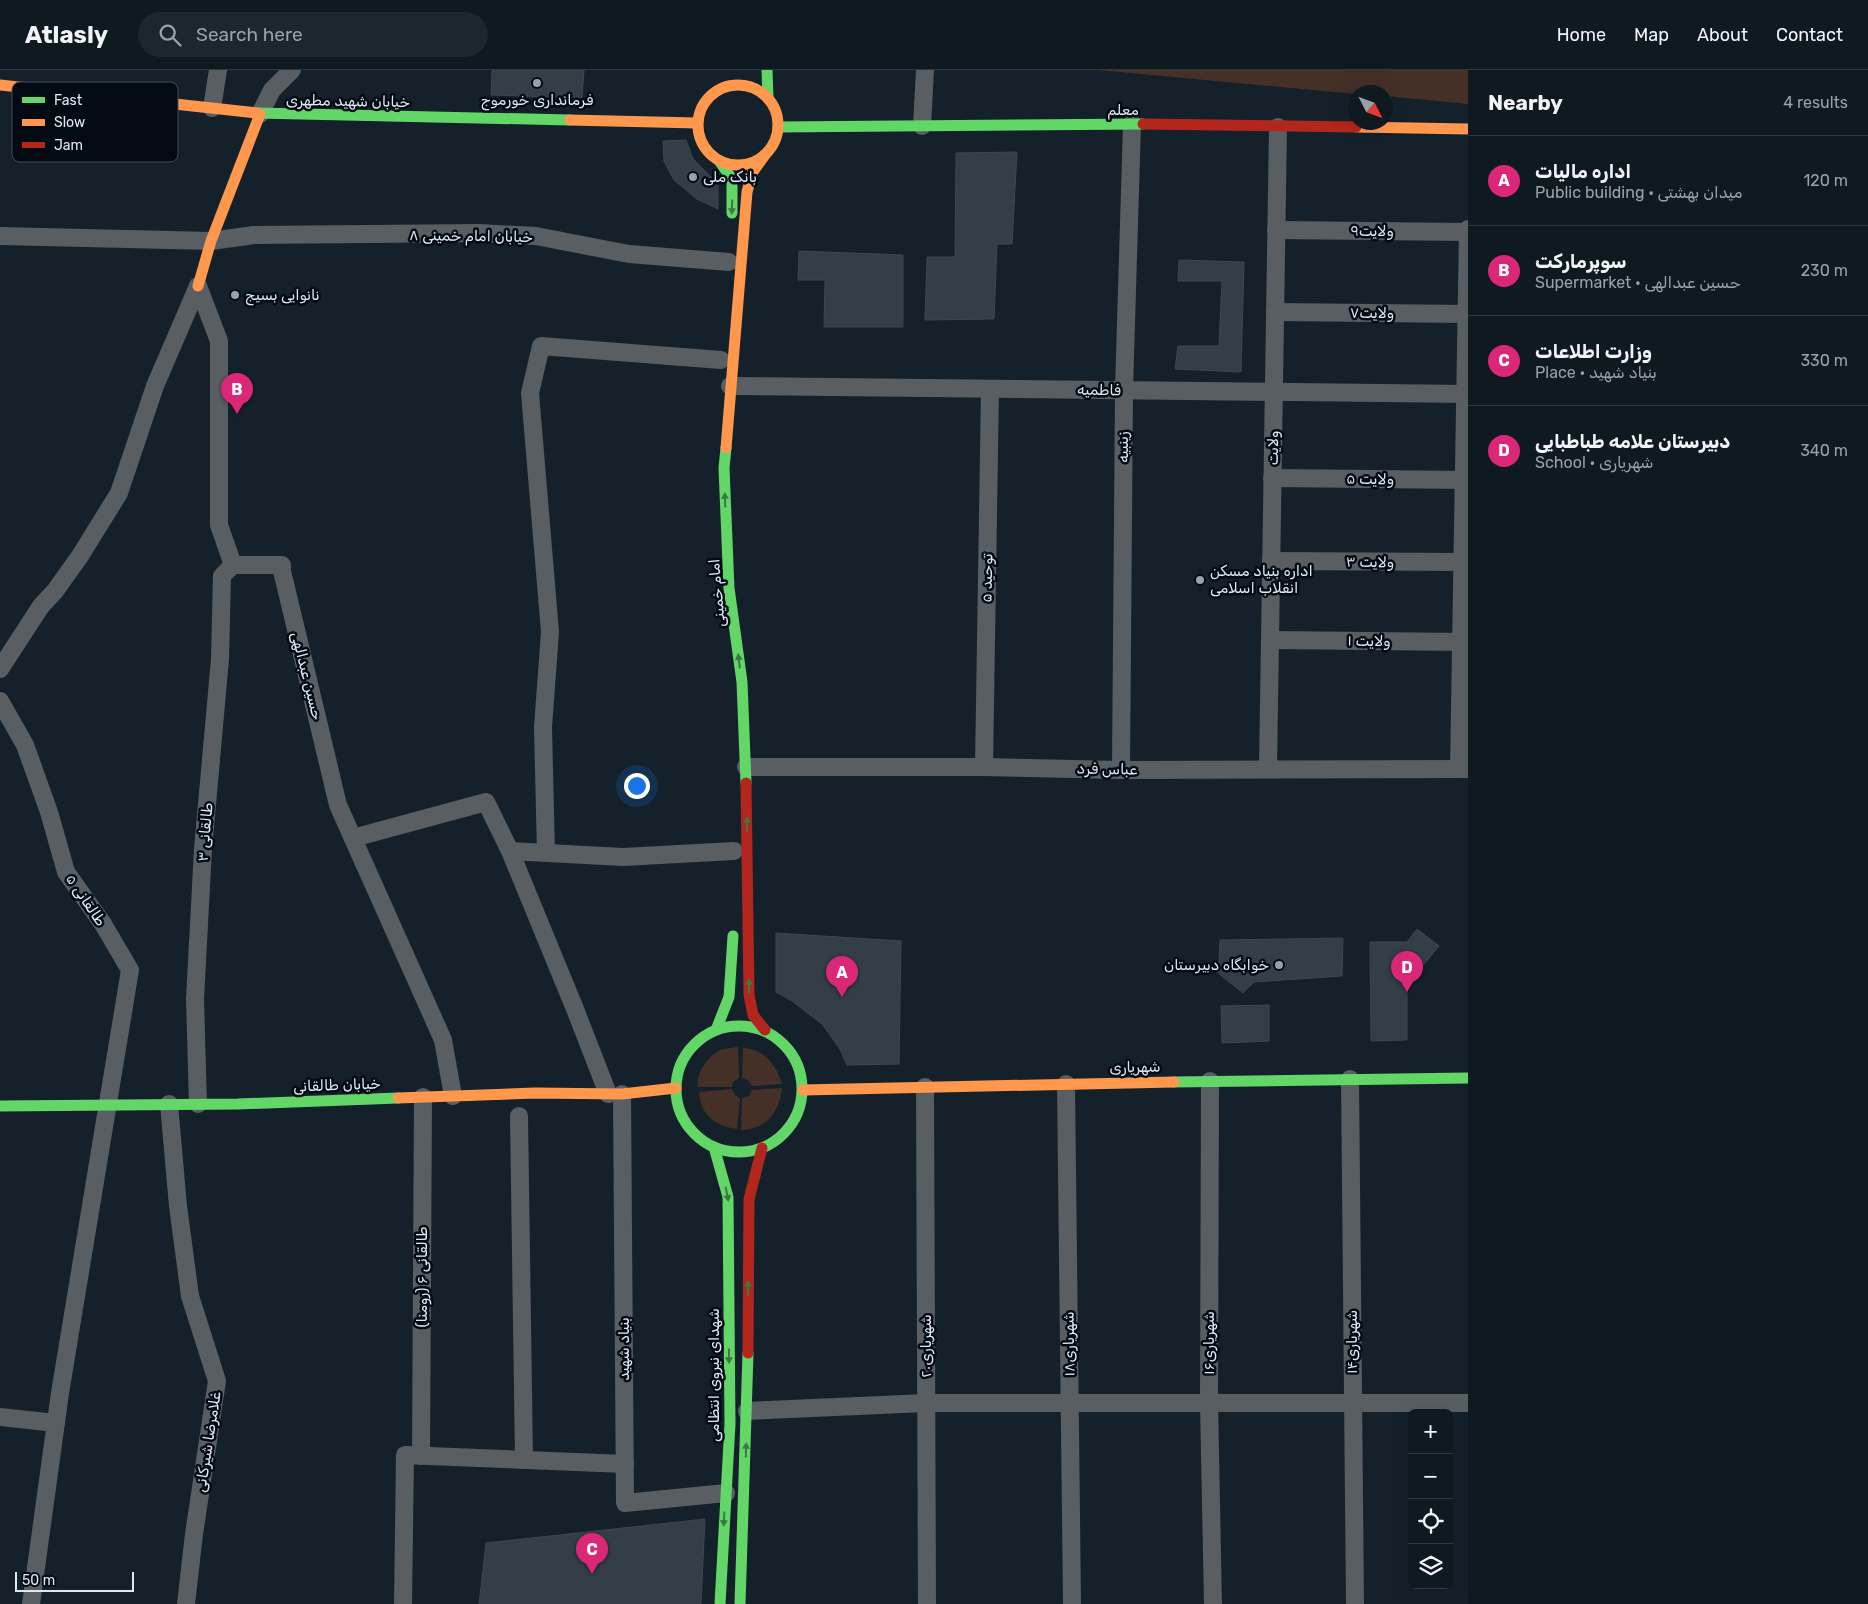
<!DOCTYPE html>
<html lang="en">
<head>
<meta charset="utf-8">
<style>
  :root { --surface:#0f1920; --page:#1d262d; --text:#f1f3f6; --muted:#9ba0a5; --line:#2f383e; --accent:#db2777 }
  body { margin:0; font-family:Rubik,Cairo,sans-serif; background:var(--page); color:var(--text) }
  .controls { position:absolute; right:15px; bottom:15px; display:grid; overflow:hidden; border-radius:8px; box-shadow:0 5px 20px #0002 }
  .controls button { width:45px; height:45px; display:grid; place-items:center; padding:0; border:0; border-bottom:1px solid var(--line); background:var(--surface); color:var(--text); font:25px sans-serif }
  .compass { position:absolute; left:1348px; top:15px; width:45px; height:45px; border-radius:50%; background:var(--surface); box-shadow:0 5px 20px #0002; rotate:132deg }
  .scale { position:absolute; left:15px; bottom:12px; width:119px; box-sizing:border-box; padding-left:5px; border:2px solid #dbe9f5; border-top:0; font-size:14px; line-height:18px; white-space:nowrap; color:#dbe9f5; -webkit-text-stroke:4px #030a12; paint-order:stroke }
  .you { position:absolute; left:636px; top:715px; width:18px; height:18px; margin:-12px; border:4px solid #fff; border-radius:50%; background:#1a73e8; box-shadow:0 0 0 8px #1a73e833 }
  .badge { display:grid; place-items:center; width:32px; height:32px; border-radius:50%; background:var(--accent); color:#fff; font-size:16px; font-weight:700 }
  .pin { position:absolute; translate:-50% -41px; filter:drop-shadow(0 1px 2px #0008) }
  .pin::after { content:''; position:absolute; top:26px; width:18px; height:15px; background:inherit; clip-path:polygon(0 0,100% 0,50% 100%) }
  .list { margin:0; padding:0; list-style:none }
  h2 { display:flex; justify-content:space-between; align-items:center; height:65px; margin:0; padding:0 20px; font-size:21px }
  h2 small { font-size:16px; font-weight:400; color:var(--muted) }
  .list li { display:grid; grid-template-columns:32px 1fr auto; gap:15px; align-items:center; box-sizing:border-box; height:90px; padding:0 20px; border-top:1px solid var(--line) }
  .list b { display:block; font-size:19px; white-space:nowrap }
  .list p { margin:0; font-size:16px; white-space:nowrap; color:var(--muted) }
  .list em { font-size:16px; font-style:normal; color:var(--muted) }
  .icon { flex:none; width:28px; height:28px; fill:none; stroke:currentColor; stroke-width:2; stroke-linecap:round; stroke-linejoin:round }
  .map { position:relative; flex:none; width:1468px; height:1534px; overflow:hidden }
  header { display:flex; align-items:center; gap:30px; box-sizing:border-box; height:70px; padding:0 25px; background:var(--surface); border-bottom:1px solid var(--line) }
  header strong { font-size:24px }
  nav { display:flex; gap:28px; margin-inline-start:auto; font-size:18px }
  .search { width:350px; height:45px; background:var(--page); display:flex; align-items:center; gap:12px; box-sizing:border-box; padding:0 18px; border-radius:28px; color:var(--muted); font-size:19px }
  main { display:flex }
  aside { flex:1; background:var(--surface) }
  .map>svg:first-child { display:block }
</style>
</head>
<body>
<header>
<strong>Atlasly</strong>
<div class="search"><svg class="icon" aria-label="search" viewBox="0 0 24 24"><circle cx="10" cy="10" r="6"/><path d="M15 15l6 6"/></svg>Search here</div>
<nav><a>Home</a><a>Map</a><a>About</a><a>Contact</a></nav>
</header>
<main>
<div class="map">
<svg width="1468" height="1534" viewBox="0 0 1468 1534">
  <rect width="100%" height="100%" fill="#14212b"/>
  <!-- green -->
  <g fill="#453028">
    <path d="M1097 0H1468V34L1386 26V22L1355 24Z"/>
    <path d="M738 977 739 1008 733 1012 732 1017H698C696 1003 708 985 721 980 727 978 733 978 738 977Z"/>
    <path d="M743 978C764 979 776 994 782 1014L752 1016 748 1010 742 1008Z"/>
    <path d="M782 1018C780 1041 766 1060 741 1060L742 1028 749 1026 752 1020Z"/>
    <path d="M732 1019 735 1025 740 1029 737 1059C716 1056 700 1045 699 1022Z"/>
  </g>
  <!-- building -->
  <g fill="#343e47" stroke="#3c474f">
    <path d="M492 0H584L582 28 491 25Z"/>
    <path d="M686 70 693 89 718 114V139L697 129 674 110 664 91 663 71Z"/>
    <path d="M1017 82 1012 174H997L994 249 925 250 927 187H955L956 83Z"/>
    <path d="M799 181 903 185V257H824L825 210H798Z"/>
    <path d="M1179 190 1244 192 1241 302 1175 299 1178 276H1219L1222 211H1178Z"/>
    <path d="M1417 859 1439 876 1407 915V970L1371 971 1370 872H1407Z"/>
    <path d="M776 863 901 871 899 994 847 995 840 979 822 954 792 931 776 922Z"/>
    <path d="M1343 868 1342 906 1254 912 1243 923 1213 899 1219 891 1220 870Z"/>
    <path d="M1269 935V971L1222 973 1221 936Z"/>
    <path d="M705 1449 701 1534H479L486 1473Z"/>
  </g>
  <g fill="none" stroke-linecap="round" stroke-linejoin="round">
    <!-- street -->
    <g stroke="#595e62" stroke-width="18">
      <path d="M212 38 218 0"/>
      <path d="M260 44 272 20 292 0"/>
      <path d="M922 56 925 0"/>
      <path d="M1276 160 1468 162"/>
      <path d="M0 166 211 171 254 165 478 163 536 166 629 184 729 192"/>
      <path d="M198 216 219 271V455L233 495H282V501L338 735 443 970 453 1026"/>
      <path d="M1275 242 1468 244"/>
      <path d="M730 316 1468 324"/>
      <path d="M1272 408 1468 410"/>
      <path d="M1271 491 1468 492"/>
      <path d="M1270 570 1468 572"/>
      <path d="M0 599 41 536 55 521 80 486 119 423 155 316 198 216"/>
      <path d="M0 631 25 675 49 742 66 802 103 854 130 900 60 1323 31 1534"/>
      <path d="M746 697H984L1121 700 1468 699"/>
      <path d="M984 697 990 319"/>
      <path d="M1268 698 1278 57"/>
      <path d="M1459 699 1468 159"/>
      <path d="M1121 700 1124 320 1132 54"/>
      <path d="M353 768 486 732 510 781 575 939 608 1024"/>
      <path d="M510 781 623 787 734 781"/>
      <path d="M546 783 543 657 550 562 530 323 541 276 721 290"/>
      <path d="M1350 1009 1355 1534"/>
      <path d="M1210 1011 1209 1333 1213 1534"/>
      <path d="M1066 1014 1072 1534"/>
      <path d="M925 1017 927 1534"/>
      <path d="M622 1024 625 1433 726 1423"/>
      <path d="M169 1034 178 1136 190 1226 217 1311 194 1464 186 1534"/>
      <path d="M198 1034 195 929 203 779 220 589 222 506 233 495"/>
      <path d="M519 1046 524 1390"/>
      <path d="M747 1341 926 1333H1468"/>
      <path d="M0 1347 56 1353"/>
      <path d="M421 1386 423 1027"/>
      <path d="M403 1534 405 1385 625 1394"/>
    </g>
    <!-- fast -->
    <g stroke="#63d668" stroke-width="11">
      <path d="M767 0 768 28"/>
      <path d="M257 43 570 50"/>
      <path d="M778 57 1143 54"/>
      <path d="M720 92 732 109V143"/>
      <path d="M726 378 724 398 729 518 742 612 746 713"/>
      <circle cx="739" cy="1019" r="63"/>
      <path d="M716 960 729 927 733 866"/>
      <path d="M1174 1012 1468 1008"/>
      <path d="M0 1036 238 1034 398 1028"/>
      <path d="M714 1077 728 1127 730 1354 720 1534"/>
      <path d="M740 1534 748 1283"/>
    </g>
    <!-- slow -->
    <g stroke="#ff974d" stroke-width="11">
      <circle cx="738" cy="55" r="40"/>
      <path d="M0 15 257 43"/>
      <path d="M570 50 697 53"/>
      <path d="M1356 57 1468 59"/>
      <path d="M198 216 211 171 260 44"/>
      <path d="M726 378 747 122 752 103 765 85"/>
      <path d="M803 1020 1174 1012"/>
      <path d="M398 1028 535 1023 622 1024 676 1018"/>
    </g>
    <!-- jam -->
    <g stroke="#b3261e" stroke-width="11">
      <path d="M1143 54 1356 57"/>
      <path d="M746 713 749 925 753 945 765 960"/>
      <path d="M748 1283 749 1129 762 1078"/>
    </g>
  </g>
  <!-- one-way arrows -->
  <defs><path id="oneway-solid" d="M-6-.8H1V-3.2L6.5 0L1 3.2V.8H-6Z" transform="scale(1.25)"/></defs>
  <g fill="#387a41">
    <use href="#oneway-solid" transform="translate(732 137) rotate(92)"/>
    <use href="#oneway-solid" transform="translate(725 430) rotate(-92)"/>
    <use href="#oneway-solid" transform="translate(739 591) rotate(-97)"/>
    <use href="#oneway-solid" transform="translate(747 754) rotate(-90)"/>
    <use href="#oneway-solid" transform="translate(749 916) rotate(-90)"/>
    <use href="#oneway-solid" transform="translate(727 1124) rotate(79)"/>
    <use href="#oneway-solid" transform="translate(748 1218) rotate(-90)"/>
    <use href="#oneway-solid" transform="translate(729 1286) rotate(90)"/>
    <use href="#oneway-solid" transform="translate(746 1380) rotate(-88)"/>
    <use href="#oneway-solid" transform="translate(724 1449) rotate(93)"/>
  </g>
  <!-- markers -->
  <g fill="#95a3ae" stroke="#030a12" stroke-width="2">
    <circle cx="537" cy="13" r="5"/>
    <circle cx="693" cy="107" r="5"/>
    <circle cx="235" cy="225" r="5"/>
    <circle cx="1200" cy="510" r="5"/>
    <circle cx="1279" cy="895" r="5"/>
  </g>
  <g text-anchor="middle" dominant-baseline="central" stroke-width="5" stroke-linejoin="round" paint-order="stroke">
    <!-- poi labels -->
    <g font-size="15" fill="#dbe9f5" stroke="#030a12" text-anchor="start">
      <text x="537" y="30" text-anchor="middle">فرمانداری خورموج</text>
      <text x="703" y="107">بانک ملی</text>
      <text x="245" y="225">نانوایی بسیج</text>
      <text x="1210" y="501">اداره بنیاد مسکن<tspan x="1210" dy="17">انقلاب اسلامی</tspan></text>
      <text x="1269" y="895" text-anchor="end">خوابگاه دبیرستان</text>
    </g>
    <!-- street labels -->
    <g font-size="15" fill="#dbe9f5" stroke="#030a12">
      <text transform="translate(348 31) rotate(1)">خیابان شهید مطهری</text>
      <text x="1123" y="40">معلم</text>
      <text transform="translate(1372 161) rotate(1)">ولایت۹</text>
      <text transform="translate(471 166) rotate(1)">خیابان امام خمینی ۸</text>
      <text transform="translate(1372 243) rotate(1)">ولایت۷</text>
      <text transform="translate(1099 320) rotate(1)">فاطمیه</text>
      <text transform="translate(1123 377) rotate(-90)">زینبیه</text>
      <text transform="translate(1273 378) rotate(-89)">ولایت</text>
      <text transform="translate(1370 409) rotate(1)">ولایت ۵</text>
      <text transform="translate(1370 492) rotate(1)">ولایت ۳</text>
      <text transform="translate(987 508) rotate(-89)">توحید ۵</text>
      <text transform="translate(717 523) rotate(-95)">امام خمینی</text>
      <text transform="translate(1369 571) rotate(1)">ولایت ۱</text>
      <text transform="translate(307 606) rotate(76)">حسین عبدالهی</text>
      <text transform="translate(1107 699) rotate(1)">عباس فرد</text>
      <text transform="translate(205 762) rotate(-85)">طالقانی ۳</text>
      <text transform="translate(86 830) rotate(56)">طالقانی ۵</text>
      <text transform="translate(1135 997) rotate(-1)">شهریاری</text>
      <text transform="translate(337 1015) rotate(-2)">خیابان طالقانی</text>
      <text transform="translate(422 1207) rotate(-90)">طالقانی ۶ (رومنا)</text>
      <text transform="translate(1352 1272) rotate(-90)">شهریاری۱۴</text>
      <text transform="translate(1209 1273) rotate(-90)">شهریاری۱۶</text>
      <text transform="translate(1069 1274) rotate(-91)">شهریاری۱۸</text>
      <text transform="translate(926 1276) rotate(-90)">شهریاری۲۰</text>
      <text transform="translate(624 1279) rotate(-90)">بنیاد شهید</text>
      <text transform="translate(714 1305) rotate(-90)">شهدای نیروی انتظامی</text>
      <text transform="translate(208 1372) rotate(-81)">غلامرضا شیرکانی</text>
    </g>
  </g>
  <!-- legend -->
  <rect x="12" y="12" width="166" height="80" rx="8" fill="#030a12" stroke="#444d56" stroke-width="1"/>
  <rect x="22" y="27" width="23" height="6" fill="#63d668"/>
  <rect x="22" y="49" width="23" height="7" fill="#ff974d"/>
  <rect x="22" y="72" width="23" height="6" fill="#b3261e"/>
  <g font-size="14" fill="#dbe9f5">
    <text x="54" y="35">Fast</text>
    <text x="54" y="57">Slow</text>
    <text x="54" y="80">Jam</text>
  </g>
</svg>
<div class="controls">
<button>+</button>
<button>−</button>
<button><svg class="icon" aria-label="locate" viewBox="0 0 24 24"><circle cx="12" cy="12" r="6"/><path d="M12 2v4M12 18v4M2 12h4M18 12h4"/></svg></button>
<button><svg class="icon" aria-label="layers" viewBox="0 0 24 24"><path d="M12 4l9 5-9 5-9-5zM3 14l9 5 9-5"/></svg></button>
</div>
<svg class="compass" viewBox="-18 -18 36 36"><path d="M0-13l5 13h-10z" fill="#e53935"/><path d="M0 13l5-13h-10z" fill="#9ba0a5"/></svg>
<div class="scale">50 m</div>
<div class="you"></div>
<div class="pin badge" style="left:842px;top:927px">A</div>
<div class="pin badge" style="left:237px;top:344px">B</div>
<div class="pin badge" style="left:592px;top:1504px">C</div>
<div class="pin badge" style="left:1407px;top:922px">D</div>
</div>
<aside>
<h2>Nearby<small>4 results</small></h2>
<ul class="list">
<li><span class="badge">A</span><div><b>اداره مالیات</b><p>Public building · میدان بهشتی</p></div><em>120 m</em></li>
<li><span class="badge">B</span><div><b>سوپرمارکت</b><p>Supermarket · حسین عبدالهی</p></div><em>230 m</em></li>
<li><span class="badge">C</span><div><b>وزارت اطلاعات</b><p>Place · بنیاد شهید</p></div><em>330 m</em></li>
<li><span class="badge">D</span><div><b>دبیرستان علامه طباطبایی</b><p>School · شهریاری</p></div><em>340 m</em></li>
</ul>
</aside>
</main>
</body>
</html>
